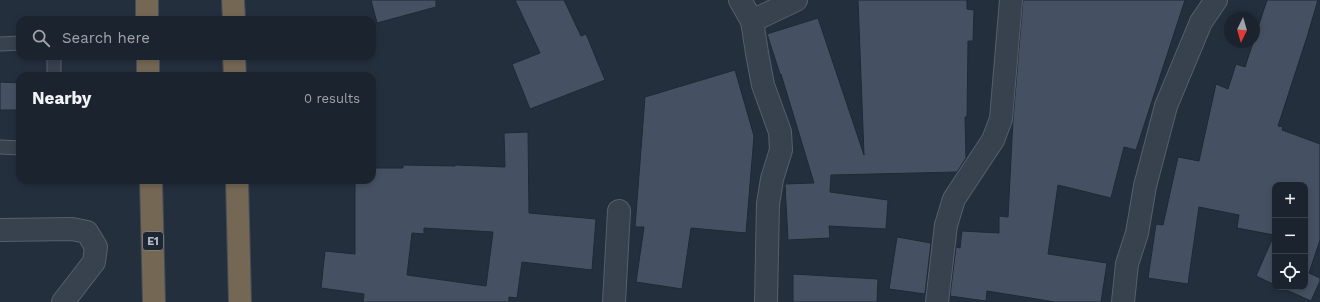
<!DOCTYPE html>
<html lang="en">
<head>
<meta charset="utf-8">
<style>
  :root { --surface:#1b232e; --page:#282f3a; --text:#f1f3f6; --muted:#a0a4aa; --line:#39404a }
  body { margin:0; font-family:"Work Sans",sans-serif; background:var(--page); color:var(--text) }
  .controls { position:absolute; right:12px; bottom:12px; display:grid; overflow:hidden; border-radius:8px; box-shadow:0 2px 6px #0003 }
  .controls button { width:36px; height:36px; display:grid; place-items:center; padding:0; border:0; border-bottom:1px solid var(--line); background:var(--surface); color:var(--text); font:20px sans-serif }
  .compass { position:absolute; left:1224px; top:12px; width:36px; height:36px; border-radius:50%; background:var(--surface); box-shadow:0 2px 6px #0003; rotate:185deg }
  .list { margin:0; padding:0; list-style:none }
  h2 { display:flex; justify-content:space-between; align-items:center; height:52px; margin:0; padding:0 16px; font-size:17px }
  h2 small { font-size:13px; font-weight:400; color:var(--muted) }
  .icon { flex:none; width:22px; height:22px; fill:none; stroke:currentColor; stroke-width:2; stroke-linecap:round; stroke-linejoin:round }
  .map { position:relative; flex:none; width:1320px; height:302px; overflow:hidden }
  .search { position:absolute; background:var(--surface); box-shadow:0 2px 6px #0003; left:16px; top:16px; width:360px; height:44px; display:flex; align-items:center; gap:10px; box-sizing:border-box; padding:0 14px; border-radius:12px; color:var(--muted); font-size:15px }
  .panel { position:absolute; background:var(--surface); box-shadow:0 2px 6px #0003; left:16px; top:72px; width:360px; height:112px; border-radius:12px }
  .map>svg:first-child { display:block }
</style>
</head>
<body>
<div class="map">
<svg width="1320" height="302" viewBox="0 0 1320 302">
  <rect width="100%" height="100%" fill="#242f3e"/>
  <!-- building -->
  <g fill="#455162" stroke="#1f2835" fill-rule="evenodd">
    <path d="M371 0H436V7L377 23Z"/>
    <path d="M515 0H564L581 36 586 34 605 80 530 109 512 64 540 53Z"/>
    <path d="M858 0H967V9L974 10 973 41H968L967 117H965L966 158 957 172 831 175 830 192 888 200 886 229 829 226 830 238 788 240 785 184 814 183 781 74H780L767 34 818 18 864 155Z"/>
    <path d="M1023 0H1185L1136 150 1124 147 1111 198 1058 185 1048 254 1107 263 1101 302H1055L987 291 986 301 950 296 956 247 960 248 962 231 999 233V216L1008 217 1013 120Z"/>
    <path d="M1267 0H1318L1307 37 1278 126 1283 127 1282 130 1320 144V240L1309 273 1320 278V281L1311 301 1280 287H1305V185H1275V285L1256 276 1274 235 1237 228 1239 215 1199 207 1188 284 1148 278 1156 224 1163 225 1178 157 1199 161 1216 84 1228 89 1236 64 1245 67Z"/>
    <path d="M735 70 754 136 746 233 691 228 682 289 636 282 644 227H635L645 97Z"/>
    <path d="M0 82 20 83V110H0Z"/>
    <path d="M528 132 529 213 596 219 592 270 522 262 517 298 509 297V302H363L364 294 321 288 325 251 355 254V180H372V168H403V165L455 166V165L505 167 504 133ZM424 228 493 232 486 286 407 275 412 233 424 234Z"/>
    <path d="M897 237 931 243 925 294 889 289Z"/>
    <path d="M793 274 878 279 877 302H793Z"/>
  </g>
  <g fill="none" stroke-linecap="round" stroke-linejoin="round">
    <defs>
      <g id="lane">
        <path d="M0 44 20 43"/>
        <path d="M54 56V76"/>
        <path d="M0 147 20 148"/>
      </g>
      <g id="street">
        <path d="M740 0 752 21 757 53 763 85 780 132 781 150 772 179 768 204 766 302"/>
        <path d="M752 21 796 0"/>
        <path d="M0 230 72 229 87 232 96 247 94 262 63 302"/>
        <path d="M614 302 619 211"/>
        <path d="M937 302 946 225 954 199 993 140 1001 119 1011 0"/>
        <path d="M1123 302 1127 264 1137 233 1145 186 1166 106 1201 22 1216 0"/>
      </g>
      <g id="highway">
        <path d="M147 0V20"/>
        <path d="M233 0 234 20"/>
        <path d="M148 56V76"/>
        <path d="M234 56 235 76"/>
        <path d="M151 180 154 302"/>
        <path d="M237 180 240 302"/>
      </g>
    </defs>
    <!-- lane casing -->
    <use href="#lane" stroke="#565f6c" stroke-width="15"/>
    <!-- street casing -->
    <use href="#street" stroke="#565f6c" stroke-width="24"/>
    <!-- highway casing -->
    <use href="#highway" stroke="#434c59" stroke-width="24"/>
    <!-- lane -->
    <use href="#lane" stroke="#38414e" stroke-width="13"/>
    <!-- street -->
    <use href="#street" stroke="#38414e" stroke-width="22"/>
    <!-- highway -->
    <use href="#highway" stroke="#746855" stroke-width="22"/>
  </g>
  <g text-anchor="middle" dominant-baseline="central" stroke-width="3" stroke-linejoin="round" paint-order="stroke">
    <!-- shield labels -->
    <rect fill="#1d2633" stroke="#878f9c" stroke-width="1" x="143" y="232" width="20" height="18" rx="3"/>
    <g font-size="11" font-weight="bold" fill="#b4bcc9">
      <text x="153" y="241">E1</text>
    </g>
  </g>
</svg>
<div class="controls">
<button>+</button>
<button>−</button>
<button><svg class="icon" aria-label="locate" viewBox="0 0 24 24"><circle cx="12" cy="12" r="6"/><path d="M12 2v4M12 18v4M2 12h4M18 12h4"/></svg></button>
</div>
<svg class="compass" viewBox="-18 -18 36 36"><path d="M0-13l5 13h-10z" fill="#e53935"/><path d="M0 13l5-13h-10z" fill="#a0a4aa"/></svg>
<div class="search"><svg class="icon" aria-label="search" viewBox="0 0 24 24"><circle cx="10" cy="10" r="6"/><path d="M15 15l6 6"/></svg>Search here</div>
<section class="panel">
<h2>Nearby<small>0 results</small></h2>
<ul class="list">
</ul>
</section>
</div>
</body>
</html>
